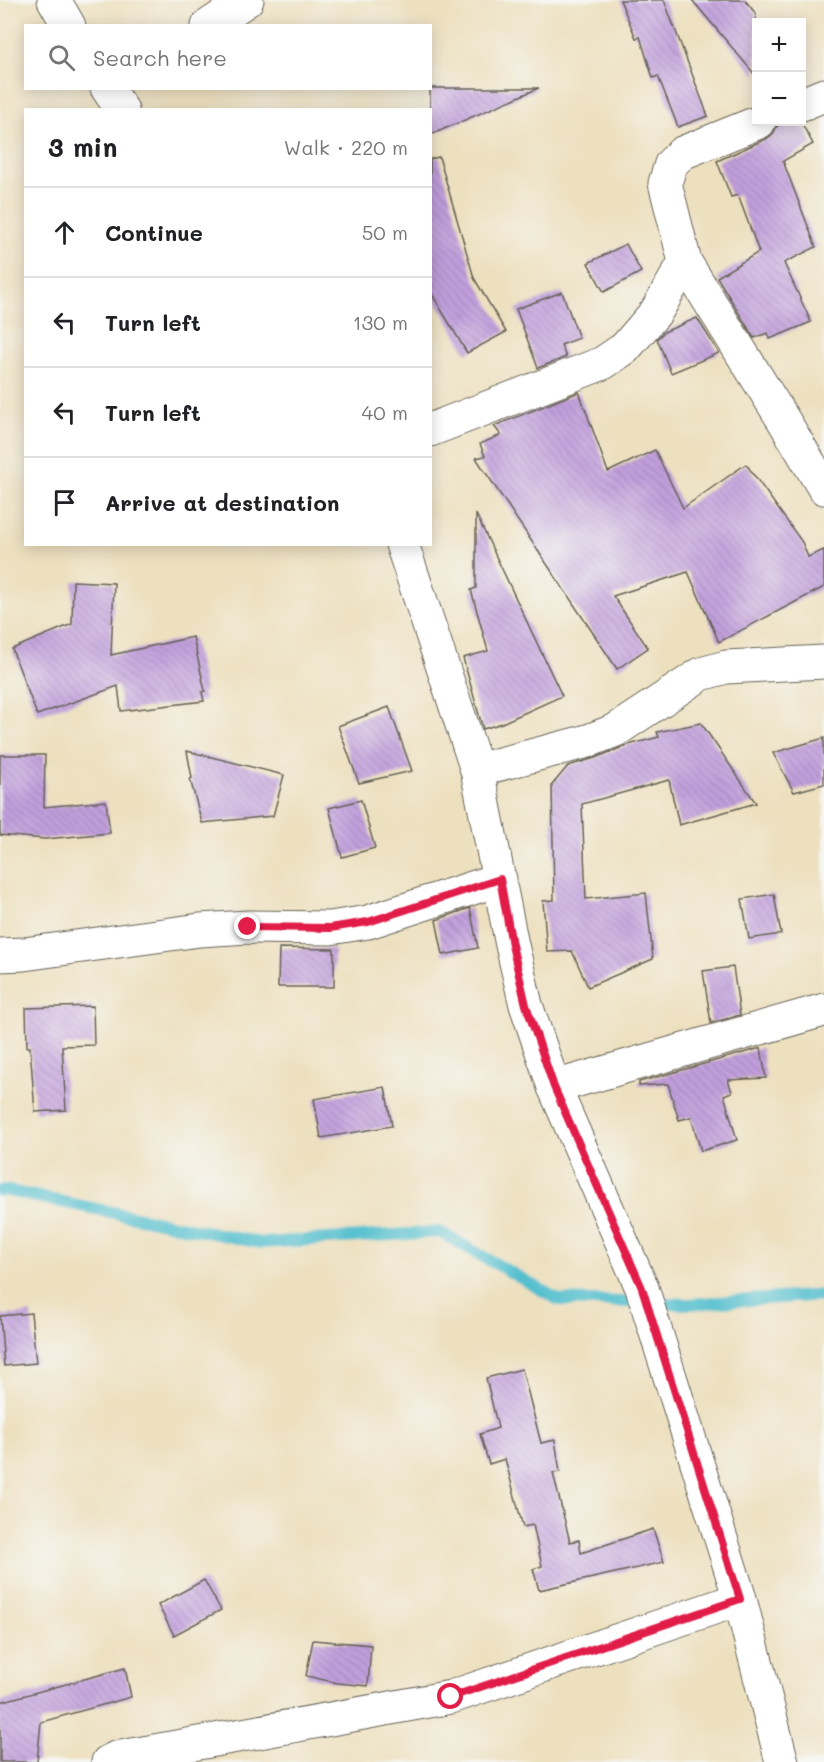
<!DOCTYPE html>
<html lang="en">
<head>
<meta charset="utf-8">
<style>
  :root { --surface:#fff; --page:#f6f6f6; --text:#202124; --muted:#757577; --line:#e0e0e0 }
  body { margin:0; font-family:Mali,sans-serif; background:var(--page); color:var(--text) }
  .controls { position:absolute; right:18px; top:18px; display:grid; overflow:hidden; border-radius:0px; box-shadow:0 3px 15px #0003 }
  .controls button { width:54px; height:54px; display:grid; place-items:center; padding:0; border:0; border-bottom:2px solid var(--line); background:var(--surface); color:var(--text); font:30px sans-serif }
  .stop { position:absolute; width:18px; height:18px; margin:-14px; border:4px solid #e11d48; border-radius:50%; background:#fff }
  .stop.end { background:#e11d48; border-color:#fff; box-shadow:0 2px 6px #0008 }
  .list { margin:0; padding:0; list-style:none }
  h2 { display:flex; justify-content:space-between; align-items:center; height:78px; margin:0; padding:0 24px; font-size:26px }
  h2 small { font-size:20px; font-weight:400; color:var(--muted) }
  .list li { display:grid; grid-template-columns:39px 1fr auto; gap:18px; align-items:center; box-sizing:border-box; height:90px; padding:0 24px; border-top:2px solid var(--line) }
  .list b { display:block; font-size:22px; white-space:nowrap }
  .list em { font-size:20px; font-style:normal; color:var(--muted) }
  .icon { flex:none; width:33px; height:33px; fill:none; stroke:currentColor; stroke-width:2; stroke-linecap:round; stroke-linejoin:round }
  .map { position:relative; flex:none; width:824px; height:1762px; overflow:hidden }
  .search { position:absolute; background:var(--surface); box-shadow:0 3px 15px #0003; left:24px; top:24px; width:408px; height:66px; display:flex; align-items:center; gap:15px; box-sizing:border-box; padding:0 21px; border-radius:0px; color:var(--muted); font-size:22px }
  .panel { position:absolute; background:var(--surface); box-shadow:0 3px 15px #0003; left:24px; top:108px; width:408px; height:438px; border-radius:0px }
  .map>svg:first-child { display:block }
</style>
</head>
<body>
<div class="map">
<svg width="824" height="1762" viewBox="0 0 824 1762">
  <defs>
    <pattern id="building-back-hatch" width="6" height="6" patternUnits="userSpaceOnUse" patternTransform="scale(1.5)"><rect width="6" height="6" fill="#c19fdc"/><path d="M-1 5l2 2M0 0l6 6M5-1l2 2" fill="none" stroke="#a588bc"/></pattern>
  </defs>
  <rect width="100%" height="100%" fill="#f6f6f2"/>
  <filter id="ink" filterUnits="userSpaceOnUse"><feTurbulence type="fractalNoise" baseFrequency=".0167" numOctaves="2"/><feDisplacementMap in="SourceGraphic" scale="12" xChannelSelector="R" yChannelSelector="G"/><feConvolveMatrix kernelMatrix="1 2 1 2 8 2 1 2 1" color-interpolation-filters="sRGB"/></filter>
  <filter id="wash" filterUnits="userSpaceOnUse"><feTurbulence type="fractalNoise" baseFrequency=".008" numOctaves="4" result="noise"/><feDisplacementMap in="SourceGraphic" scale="24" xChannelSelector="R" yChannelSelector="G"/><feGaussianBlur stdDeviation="1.35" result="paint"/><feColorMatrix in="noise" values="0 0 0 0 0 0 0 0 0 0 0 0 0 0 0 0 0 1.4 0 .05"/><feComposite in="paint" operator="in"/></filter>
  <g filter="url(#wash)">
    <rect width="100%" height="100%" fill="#ede0bf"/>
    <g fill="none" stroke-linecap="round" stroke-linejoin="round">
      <!-- stream -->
      <path stroke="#53bfce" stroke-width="12" d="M0 1191 4 1190 261 1243 440 1232 559 1300 689 1304 824 1295"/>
    </g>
    <g id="blocks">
      <!-- building -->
      <g fill="url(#building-back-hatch)">
        <path d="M620 0H664L708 116 678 127 658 76 653 78 640 37 636 38Z"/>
        <path d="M692 0H745L756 14V76Z"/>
        <path d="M430 88H539L430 135Z"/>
        <path d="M789 122H801L813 144 783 161 816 247 784 263 811 322 770 339 768 333 754 338 717 277 759 252 738 195 731 197 717 161 766 139 773 134 777 126Z"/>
        <path d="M439 157 474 278 506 332 467 353 430 291V159Z"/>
        <path d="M626 244 641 272 604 292 588 263Z"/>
        <path d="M562 292 579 338 561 345 566 357 538 368 516 309Z"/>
        <path d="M697 318 719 353 671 373 657 339 664 332Z"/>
        <path d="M579 392 608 472 655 450 683 508 746 464 802 542 808 557 824 550V587L719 642 688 572 613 596 648 648 617 669 476 458 485 456 480 444 501 435 494 426Z"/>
        <path d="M476 514 562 696 502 723 483 729 463 658 488 651 471 590 476 588Z"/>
        <path d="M73 581 114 583 111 655 193 637 205 691 202 692 204 701 121 711 118 686 37 715 12 649 72 624Z"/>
        <path d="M389 707 412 771 359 783 338 726Z"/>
        <path d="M701 723 756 803 679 825 669 780 582 804 586 899 646 893 653 959 588 987 572 951 547 952 543 901 554 900 552 785 568 766 595 758 628 745 659 737 657 732Z"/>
        <path d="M824 738V784L794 792 773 753Z"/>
        <path d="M187 751 284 775 273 816 202 823 190 779 192 778Z"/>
        <path d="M0 755H45L44 807 106 801 110 833 45 839 0 835Z"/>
        <path d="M361 800 375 848 342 857 329 808Z"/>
        <path d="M774 894 781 934 749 939 742 899Z"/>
        <path d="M470 908 478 948 443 955 436 920Z"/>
        <path d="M279 948 334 949V987H278Z"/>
        <path d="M733 967 740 1015 711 1023 703 971Z"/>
        <path d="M93 1006 94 1045 62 1046 66 1110 35 1112 30 1047H27L26 1008Z"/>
        <path d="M761 1048 766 1078 728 1080 732 1092 724 1095 737 1140 701 1151 691 1117 679 1120 668 1084 639 1086V1082Z"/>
        <path d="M385 1087 392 1126 321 1138 314 1099Z"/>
        <path d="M31 1313 36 1363 4 1366 0 1316Z"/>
        <path d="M522 1369 541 1443 555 1440 560 1472 553 1473 570 1542 579 1540 581 1553 653 1529 664 1562 539 1590 533 1569 542 1566 533 1525 523 1527 505 1459 489 1464 480 1434 498 1428 486 1378Z"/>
        <path d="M204 1580 221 1610 174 1635 158 1605Z"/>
        <path d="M313 1640 371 1645 368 1686 338 1683 306 1676Z"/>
        <path d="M125 1668 131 1697 41 1722 37 1762H0V1702Z"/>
      </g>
    </g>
  </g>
  <g filter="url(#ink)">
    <use href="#blocks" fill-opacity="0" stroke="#656155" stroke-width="1.5"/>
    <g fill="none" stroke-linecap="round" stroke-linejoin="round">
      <defs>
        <g id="minor">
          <path d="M54 0 69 26"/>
          <path d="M208 26 247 0"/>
          <path d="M107 88 122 110"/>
          <path d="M802 104 824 95"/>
          <path d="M685 262 784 421 824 488"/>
          <path d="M430 430 603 363 625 348 656 312 685 262 665 183 671 164 682 153 759 122"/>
          <path d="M402 544 477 770 512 945 526 1005 554 1087 642 1288 740 1599 782 1762"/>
          <path d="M477 770 588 741 616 730 701 674 726 667 824 662"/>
          <path d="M0 955 24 954 200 930 248 927 330 928 368 922 500 879"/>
          <path d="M554 1087 824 1010"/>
          <path d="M108 1762 116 1758 451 1697 740 1599"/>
        </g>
      </defs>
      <!-- minor casing -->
      <use href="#minor" stroke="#656155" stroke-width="35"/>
      <!-- minor -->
      <use href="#minor" stroke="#fff" stroke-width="33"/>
    </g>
  </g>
  <g fill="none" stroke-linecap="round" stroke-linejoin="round" filter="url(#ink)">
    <!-- route -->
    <path stroke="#e11d48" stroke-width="8" d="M248 927 330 928 368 922 500 879 512 945 526 1005 554 1087 642 1288 740 1599 451 1697"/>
  </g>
</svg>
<div class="controls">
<button>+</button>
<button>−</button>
</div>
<div class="stop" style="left:451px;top:1697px"></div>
<div class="stop end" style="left:248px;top:927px"></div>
<div class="search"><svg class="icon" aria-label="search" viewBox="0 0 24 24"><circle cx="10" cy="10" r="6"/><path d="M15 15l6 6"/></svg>Search here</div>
<section class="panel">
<h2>3 min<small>Walk · 220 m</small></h2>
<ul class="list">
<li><svg class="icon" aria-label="ahead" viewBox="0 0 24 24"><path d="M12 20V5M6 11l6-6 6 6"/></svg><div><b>Continue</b></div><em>50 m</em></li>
<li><svg class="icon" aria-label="left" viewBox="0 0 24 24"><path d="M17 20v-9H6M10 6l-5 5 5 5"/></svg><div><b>Turn left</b></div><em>130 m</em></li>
<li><svg class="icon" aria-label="left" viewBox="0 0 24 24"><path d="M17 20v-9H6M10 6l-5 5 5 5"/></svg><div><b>Turn left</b></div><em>40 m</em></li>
<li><svg class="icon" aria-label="arrive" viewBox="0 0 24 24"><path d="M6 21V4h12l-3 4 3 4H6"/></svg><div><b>Arrive at destination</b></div></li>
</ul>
</section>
</div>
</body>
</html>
